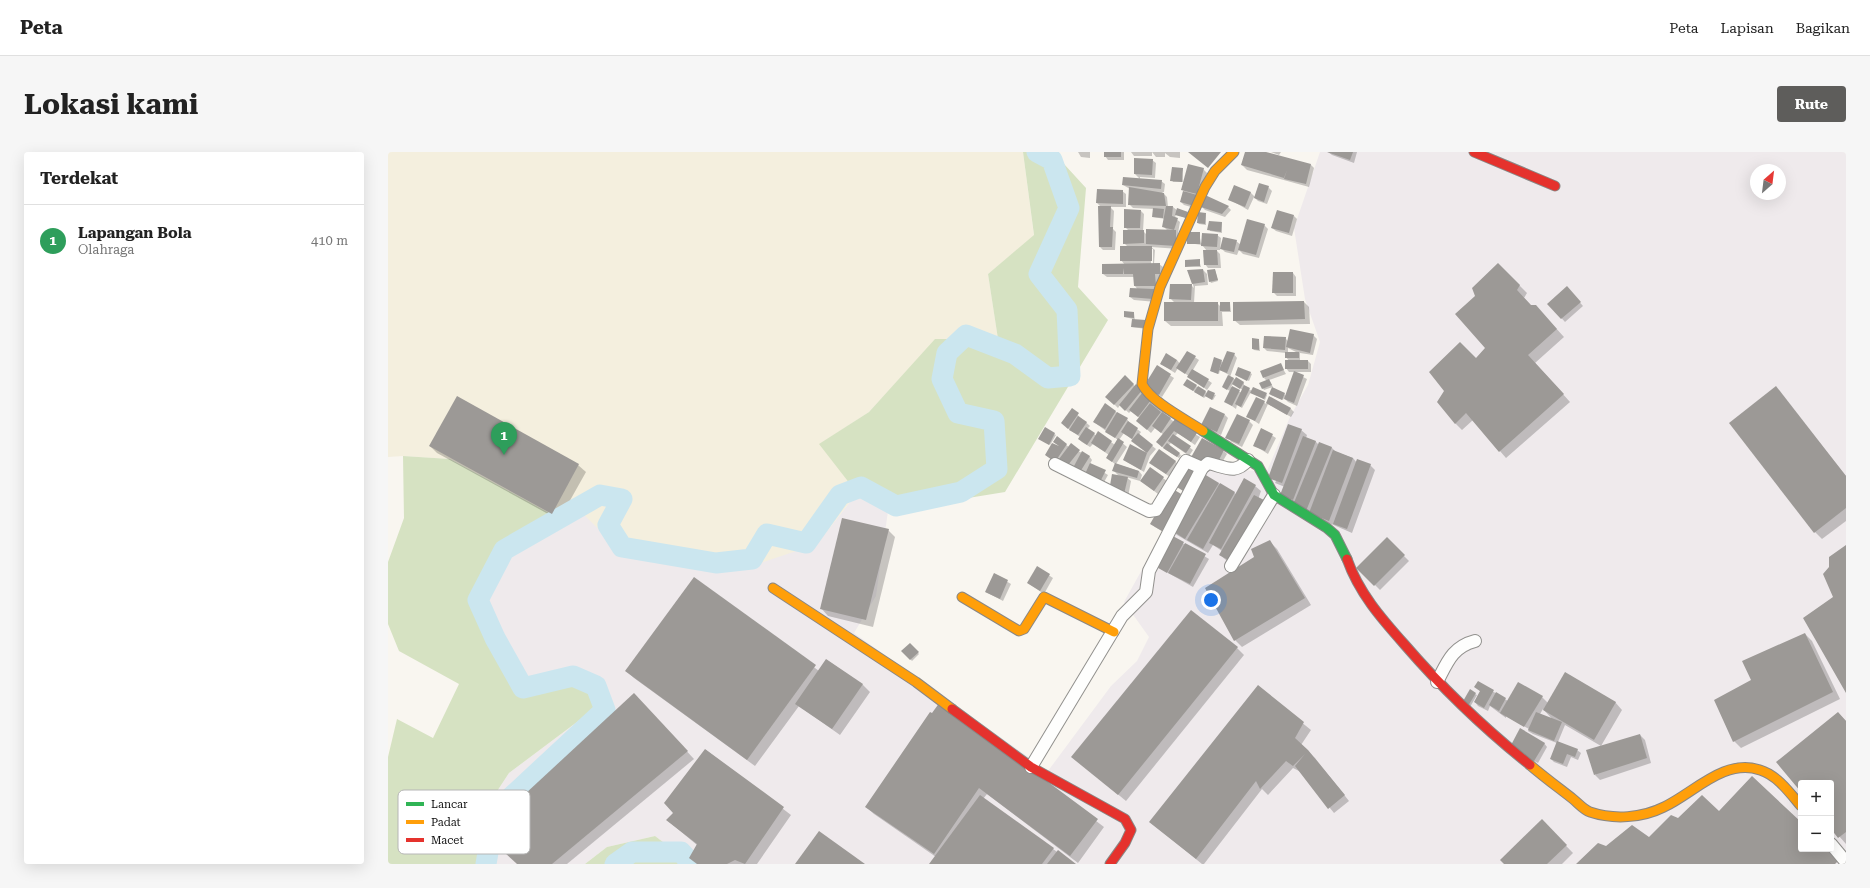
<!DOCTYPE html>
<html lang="id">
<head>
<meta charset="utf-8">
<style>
  :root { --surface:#fff; --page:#f6f6f6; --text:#222; --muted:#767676; --line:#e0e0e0; --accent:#5e5d5b }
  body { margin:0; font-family:"Roboto Serif",serif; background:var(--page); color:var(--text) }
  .controls { position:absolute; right:12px; bottom:12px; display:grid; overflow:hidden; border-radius:4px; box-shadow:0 4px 16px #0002 }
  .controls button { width:36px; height:36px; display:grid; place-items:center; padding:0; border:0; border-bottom:1px solid var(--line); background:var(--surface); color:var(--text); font:20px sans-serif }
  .compass { position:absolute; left:1362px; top:12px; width:36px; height:36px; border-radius:50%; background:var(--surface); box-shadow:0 4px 16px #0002; rotate:28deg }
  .you { position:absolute; left:823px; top:448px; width:14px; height:14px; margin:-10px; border:3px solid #fff; border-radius:50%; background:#1a73e8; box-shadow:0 0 0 6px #1a73e833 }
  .badge { display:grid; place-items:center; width:26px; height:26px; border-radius:50%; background:var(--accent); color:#fff; font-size:13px; font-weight:700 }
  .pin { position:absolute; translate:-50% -33px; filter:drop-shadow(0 1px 2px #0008) }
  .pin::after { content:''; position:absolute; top:21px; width:14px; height:12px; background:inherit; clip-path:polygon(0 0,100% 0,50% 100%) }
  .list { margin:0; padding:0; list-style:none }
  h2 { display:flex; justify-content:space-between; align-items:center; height:52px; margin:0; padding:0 16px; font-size:17px }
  h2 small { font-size:13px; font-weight:400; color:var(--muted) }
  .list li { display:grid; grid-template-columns:26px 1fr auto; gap:12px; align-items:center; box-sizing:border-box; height:72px; padding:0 16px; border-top:1px solid var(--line) }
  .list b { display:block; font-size:15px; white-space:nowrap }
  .list p { margin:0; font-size:13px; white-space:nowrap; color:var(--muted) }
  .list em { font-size:13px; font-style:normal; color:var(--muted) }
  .map { position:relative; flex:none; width:1458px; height:712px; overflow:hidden; border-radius:4px }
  header { display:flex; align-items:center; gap:24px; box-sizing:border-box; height:56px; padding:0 20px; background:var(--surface); border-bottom:1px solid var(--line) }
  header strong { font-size:19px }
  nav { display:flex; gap:22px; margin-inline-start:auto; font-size:14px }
  .intro { display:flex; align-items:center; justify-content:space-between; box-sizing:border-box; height:96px; padding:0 24px }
  h1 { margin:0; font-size:28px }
  .button { padding:10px 18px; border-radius:4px; background:var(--accent); color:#fff; font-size:14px; font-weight:700 }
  main { display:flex; gap:24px; padding:0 24px }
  aside { flex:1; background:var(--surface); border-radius:4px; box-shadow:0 4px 16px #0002 }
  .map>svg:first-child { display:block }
</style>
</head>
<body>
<header>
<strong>Peta</strong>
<nav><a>Peta</a><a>Lapisan</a><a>Bagikan</a></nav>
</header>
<div class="intro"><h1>Lokasi kami</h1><a class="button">Rute</a></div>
<main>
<aside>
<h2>Terdekat<small></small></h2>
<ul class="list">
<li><span class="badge" style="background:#2e9e5b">1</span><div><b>Lapangan Bola</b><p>Olahraga</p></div><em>410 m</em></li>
</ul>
</aside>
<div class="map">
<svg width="1458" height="712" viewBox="0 0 1458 712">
  <rect width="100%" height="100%" fill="#f9f6f0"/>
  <!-- industrial -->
  <path fill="#efeaec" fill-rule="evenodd" d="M932 0H1458V712H304L267 684 219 695 197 712H91L96 659 121 621 217 549 207 523 148 528 111 512 82 445 103 408 191 357 235 401 429 392 469 341 500 359 488 444 466 481 660 619 723 534 749 509 761 485 736 450 810 317 879 319 902 265 920 233 932 190 917 147 906 76ZM1368 18H1392V42H1368ZM1413 631H1443V697H1413Z"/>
  <!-- farmland -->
  <path fill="#f4efde" d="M0 0H635L646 84 600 122 610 187 547 188 481 260 432 292 469 341 429 392 349 419 235 401 191 358 174 368 62 307 15 304 0 305Z"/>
  <!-- forest -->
  <g fill="#d6e2c2">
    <path d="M635 0H665L698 36 690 135 720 168 617 340 500 359 469 341 431 292 481 260 547 187H610L600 122 646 83Z"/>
    <path d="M15 304 62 307 174 368 103 408 82 445 112 512 148 528 207 523 217 549 121 621 96 659 91 712H0V605L9 567 45 586 71 532 11 499 0 472V410L16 366Z"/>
    <path d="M267 684 304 712H197L219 695Z"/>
  </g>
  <!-- shadow -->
  <g fill="#0003" fill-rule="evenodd">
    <path d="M690 0H702V6L693 5Z"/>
    <path d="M717 0H736V8H720L717 4Z"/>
    <path d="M743 0H764V4H746Z"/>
    <path d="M764 0H792V6L782 5 777 1V5H768Z"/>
    <path d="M858 0H875L923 13 926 16 921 35 859 18 854 13Z"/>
    <path d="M883 0H893L891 3Z"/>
    <path d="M940 0H969L966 11 944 3Z"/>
    <path d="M764 8 768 11 767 26 752 25V27L773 29 777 32 776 40H774L779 45 780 55H785L800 67 788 62 787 66 792 70 790 81 791 97 763 95 767 98 766 112H771L775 115 768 150 746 148 742 145 750 138 747 134 746 125H719L715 122 737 113 733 108 740 95 736 91 741 79 737 75 753 59 756 62 755 79 759 83 780 79 775 74 777 67 765 65 766 57 745 56 741 52 742 37 735 33 752 27 747 22ZM763 97H765V114H763Z"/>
    <path d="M794 17 795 30H785L784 28Z"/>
    <path d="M815 17 819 21 810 57 796 53 793 50 798 41 795 38Z"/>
    <path d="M847 34 863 41 867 45 880 35 884 39 879 52 870 49 866 45 860 58 841 47Z"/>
    <path d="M734 39 738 42V55H722L726 59 725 77 728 80 727 98H715L712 95 713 55 709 51Z"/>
    <path d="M814 55H840L843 58 837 65 817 58Z"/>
    <path d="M818 62V73L811 72 810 71Z"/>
    <path d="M906 64 909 67 904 84 888 79 884 76Z"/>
    <path d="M821 70 834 71V81L822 79Z"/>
    <path d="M876 73 880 77 871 106 855 102 851 98 849 103 837 100 834 97 848 89 853 93Z"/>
    <path d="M811 81 813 91 829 83 833 86 832 98H828L832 102 833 116H820L817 112 819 99 814 93 800 91Z"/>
    <path d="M811 108 813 115 798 114Z"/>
    <path d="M1110 112 1139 141 1136 146 1143 154 1155 162 1176 185 1147 211 1182 250 1118 306 1085 268 1074 278 1067 271 1088 207 1098 196 1089 144Z"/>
    <path d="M815 118 819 122 820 133 807 134 806 151H829L833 155 842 151 843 160H834L835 174H783L777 169 787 151 782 146 803 133 806 136 801 119Z"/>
    <path d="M827 118 830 129 823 131 822 129Z"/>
    <path d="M905 121 908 125V144H889L885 140Z"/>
    <path d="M1179 136 1195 154 1177 170 1161 152Z"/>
    <path d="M916 150 921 155 922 172 852 173 846 168V151Z"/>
    <path d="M746 161 747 169 758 177 744 175 745 167 737 165Z"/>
    <path d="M925 183 929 187 925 203 912 201V209H920L923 212V220H901L898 216 901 209 898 205V201L879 199 876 196 897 186 900 189ZM900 196 908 200V201H900Z"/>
    <path d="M871 188 872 199 866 198 865 197Z"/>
    <path d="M799 200 811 208 805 218 824 231 819 238 790 216 787 221 773 212 789 208 792 212Z"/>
    <path d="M846 202 849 206 842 225 856 231V234L864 239 878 242 879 243 877 248 863 240 854 256 849 253 848 257 837 249 842 239 835 235 841 223 832 218 831 222 823 219 833 209 835 211ZM845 232 855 238 854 241 843 235Z"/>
    <path d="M892 212 898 222 881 228 885 235 876 238 872 231 879 229 876 226Z"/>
    <path d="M769 215 786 226 774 245 757 234Z"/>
    <path d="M862 221 864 222 861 229 848 223Z"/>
    <path d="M907 221 919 227 909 254 900 250 896 246 895 248 883 243 896 242 898 244Z"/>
    <path d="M737 225 786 270 812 285 807 293 790 281 787 284 805 298 801 304 783 291 780 294 793 303 791 306 778 298 773 294 776 283 767 276 763 281 753 272 752 266 743 259 741 261 732 253 730 256 719 245Z"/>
    <path d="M798 234H808L819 241 828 243 825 248 818 244 816 246Z"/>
    <path d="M1388 236 1458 324V369L1434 387 1427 380Z"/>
    <path d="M882 246 903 257 906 260 903 265 880 252 871 272 859 264 876 250 878 252Z"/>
    <path d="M717 253 739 267 742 272 753 280 751 283 768 297 762 304 756 320 736 308 758 299 736 281 731 288 739 295 728 312 751 319 754 323 752 329 738 325 743 329 740 345 722 338 731 324 725 318 727 312 719 306 721 303 705 292 702 295 694 290 691 287 692 285 678 275 684 258 702 274 699 277 709 284 711 281 727 293 730 288 706 270Z"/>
    <path d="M837 263 840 266 833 283 818 276Z"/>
    <path d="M861 269 865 273 854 295 842 289Z"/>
    <path d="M874 277 888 286 880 302 866 293Z"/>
    <path d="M913 278 919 283 918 286 927 289 931 293V291L944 296 948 300 965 306 969 311 982 313 987 318 964 381 911 358 897 335 887 331Z"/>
    <path d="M666 282 668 283 662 293 672 297 669 286 681 295 701 304 704 308 702 312 720 323 715 332 671 312 658 303 664 294 653 288Z"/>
    <path d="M42 294 190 313 198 320 171 368 49 301Z"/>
    <path d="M836 299 839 302 832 314 823 308Z"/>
    <path d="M787 309 790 313 782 325 766 314Z"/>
    <path d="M762 317 779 329 770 342 753 329Z"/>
    <path d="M830 331 848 342 867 334 873 339 847 414 838 408 832 403 834 399 825 393 820 401 789 383 784 378Z"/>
    <path d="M794 344 777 381 767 375 763 372Z"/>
    <path d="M500 378 507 385 485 475 440 464 433 456Z"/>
    <path d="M781 383 821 407 805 435 766 413Z"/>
    <path d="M999 387 1021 409 992 438 970 416Z"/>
    <path d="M882 390 889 397 923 453 854 495 847 488 867 406Z"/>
    <path d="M650 416 665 426 656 442 640 431Z"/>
    <path d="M606 422 623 432 615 449 598 440Z"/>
    <path d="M306 426 431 519 439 508 475 533 482 540 452 583 411 554 367 614 246 526 238 519Z"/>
    <path d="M1417 482 1424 489 1452 547 1353 596 1346 589 1364 529Z"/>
    <path d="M522 492 531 502 524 509 515 499Z"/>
    <path d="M849 496 856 503 738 649 685 605Z"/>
    <path d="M1090 530 1120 549 1154 545 1160 551 1227 550 1234 558 1213 594 1177 573 1170 590 1189 598 1193 601 1190 608 1183 605 1179 615 1166 610 1163 607 1169 591 1145 582 1118 566 1140 579 1141 577 1118 564V566L1102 554 1100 559 1090 554 1087 550 1093 540 1087 535ZM1155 557 1165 568 1152 562Z"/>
    <path d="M870 535 923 578 913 593 927 606 961 649 946 661 913 620 905 616 880 643 874 637 816 712H814L762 670Z"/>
    <path d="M1087 542 1089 543 1082 555 1077 552Z"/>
    <path d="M253 550 306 607 179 712H130Z"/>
    <path d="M553 551 716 675 690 711 599 642 595 647 686 712H543L548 705 486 662 478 655Z"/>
    <path d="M1450 561 1458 569V692L1443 675V631H1413V639L1390 610Z"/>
    <path d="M1252 583 1257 588 1263 611 1212 628 1207 623Z"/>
    <path d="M1156 591 1159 595 1150 611 1126 598Z"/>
    <path d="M318 598 403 663 369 712H308L302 706 309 693 279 668 286 661Z"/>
    <path d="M1154 669 1185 701 1174 712H1117Z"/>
  </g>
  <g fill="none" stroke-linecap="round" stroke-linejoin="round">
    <!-- river -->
    <g stroke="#cbe6ef" stroke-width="21">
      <path d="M98 712 107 660 217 558 208 534 185 524 135 536 107 486 90 448 116 398 212 343 234 347 220 373 234 395 328 411 364 407 379 382 418 391 452 343 473 335 508 354 573 340 609 317 606 269 570 261 554 227 559 201 578 183 627 202 660 226 682 224 679 158 651 122 681 56 664 8 649 0"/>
      <path d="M227 712 244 700H293L304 712"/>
    </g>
  </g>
  <!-- building -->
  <g fill="#9c9996">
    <rect x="716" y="0" width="17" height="5"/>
    <path d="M800 0H833L820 16Z"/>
    <path d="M857 0H878L923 12 918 32 896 27 899 18 896 26 853 13Z"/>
    <path d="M939 0H965L962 8Z"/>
    <path d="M746 6 765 7 764 23 746 22Z"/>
    <path d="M800 12 816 16 809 42 793 38Z"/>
    <path d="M784 15 795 16 794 30 782 29Z"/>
    <path d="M735 25 774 28 773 37 734 33Z"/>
    <path d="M871 31 881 34 876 50 866 46Z"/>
    <path d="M846 33 863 40 857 55 840 48Z"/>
    <path d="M741 35 776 41 778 54 740 53Z"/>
    <path d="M709 37 735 38V52L708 51Z"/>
    <path d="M795 39 809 43 806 54 792 50Z"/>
    <path d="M817 43 841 54 834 62 813 55Z"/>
    <path d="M710 54H723L722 75H725L724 95H711Z"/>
    <path d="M778 54H785L784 64 790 66 786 78 774 75Z"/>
    <path d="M765 56 776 57 775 66 764 65Z"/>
    <path d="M789 56 800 60 798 66 787 63Z"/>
    <path d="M736 57 753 58 752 76H736Z"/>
    <path d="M889 58 906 63 901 81 883 76Z"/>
    <path d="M810 60 818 61 817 72 809 71Z"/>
    <path d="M859 67 877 72 868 103 850 98Z"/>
    <path d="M821 69 834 70 833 80 819 78Z"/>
    <path d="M758 77 788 78V94L758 92Z"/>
    <path d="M735 78H756V91L735 92Z"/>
    <rect x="799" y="80" width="13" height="12"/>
    <path d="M814 81 830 82 829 95 813 94Z"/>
    <path d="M835 85 849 88 846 100 832 97Z"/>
    <rect x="732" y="94" width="32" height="15"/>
    <path d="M815 98H829L830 113H816Z"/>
    <path d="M812 107V114L797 115V108Z"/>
    <path d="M772 111V122H767L768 134H746L745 122H736V116L735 122H714V112Z"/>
    <path d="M1110 111 1132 133 1129 138 1143 153H1148L1169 177 1140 203 1176 242 1111 300 1078 261 1067 272 1049 250 1056 239 1041 220 1072 190 1088 206 1097 196 1067 162 1087 144 1084 136Z"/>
    <path d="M815 117 817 130 804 132 803 148 781 147 782 132H804L799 118Z"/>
    <path d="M827 117 830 128 821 130 819 118Z"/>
    <path d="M885 120H905V141H884Z"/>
    <path d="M1179 134 1193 150 1173 167 1159 152Z"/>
    <path d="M742 136 766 137 765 147 741 145Z"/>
    <path d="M916 149 917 167 845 169V150Z"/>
    <rect x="776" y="150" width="54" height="19"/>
    <rect x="832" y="150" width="10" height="9"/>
    <path d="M736 159 746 160V166L736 165Z"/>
    <path d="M744 167 758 168 757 176 743 175Z"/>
    <path d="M902 177 926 182 922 201 898 195Z"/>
    <path d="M876 184 898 185 897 198 875 196Z"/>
    <path d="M864 186 871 187V198L864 197Z"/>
    <path d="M799 199 808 204 797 222 788 216Z"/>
    <path d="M839 199 847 201 839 221 831 218Z"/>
    <rect x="897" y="200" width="14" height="6"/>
    <path d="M778 201 789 208 783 218 772 212Z"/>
    <path d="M826 205 834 208 830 222 822 219Z"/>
    <rect x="897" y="208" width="23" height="9"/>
    <path d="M893 211 896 218 875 226 872 219Z"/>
    <path d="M769 213 783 222 771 243 756 234Z"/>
    <path d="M850 215 863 220 859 229 847 223Z"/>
    <path d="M804 217 821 227 816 236 799 225Z"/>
    <path d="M906 219 916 223 906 251 896 247Z"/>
    <path d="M737 223 746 232 726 253 717 245Z"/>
    <path d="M840 223 846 226 839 238 834 235Z"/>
    <path d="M848 225 856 230 852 237 844 232Z"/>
    <path d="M799 227 809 233 805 239 795 233Z"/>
    <path d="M881 227 884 233 874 237 871 231Z"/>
    <path d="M748 232 755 237 737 259 731 253Z"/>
    <path d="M856 233 862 236 853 255 847 252Z"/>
    <path d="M810 234 818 239 815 245 806 240Z"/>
    <path d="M844 234 852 238 844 254 836 250Z"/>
    <path d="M1388 234 1458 324V356L1426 381 1341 271Z"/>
    <path d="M865 235 879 241 876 247 862 241Z"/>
    <path d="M884 235 897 241 894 248 881 242Z"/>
    <path d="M820 238 827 241 824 248 817 244Z"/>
    <path d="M754 241 763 248 750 265 741 258Z"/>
    <path d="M69 244 191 312 164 362 41 294Z"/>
    <path d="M881 244 903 256 899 263 878 251Z"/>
    <path d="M868 245 877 249 867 269 858 265Z"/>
    <path d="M717 251 728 259 717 277 705 270Z"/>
    <path d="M762 251 773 260 759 278 748 269Z"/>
    <path d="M822 255 837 262 829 280 813 273Z"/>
    <path d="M684 256 691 261 680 277 673 271Z"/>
    <path d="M729 260 740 266 727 286 717 280Z"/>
    <path d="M774 260 783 266 773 281 764 274Z"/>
    <path d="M849 262 862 268 851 292 837 286Z"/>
    <path d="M690 264 699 270 690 283 681 278Z"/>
    <path d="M788 266 809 281 803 290 786 279 774 295 768 290Z"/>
    <path d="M740 269 750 276 744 287 733 280Z"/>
    <path d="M900 272 914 277 894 331 880 326Z"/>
    <path d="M657 275 667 281 661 293 650 287Z"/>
    <path d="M698 275 707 281 699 293 690 287Z"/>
    <path d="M873 276 885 282 877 299 865 294Z"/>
    <path d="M710 279 724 289 717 300 703 291Z"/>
    <path d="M750 281 765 293 759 301 743 289Z"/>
    <path d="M785 282 803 294 798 301 780 289Z"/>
    <path d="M669 284 679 292 667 310 657 303 664 291 671 294 665 290Z"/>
    <path d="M915 284 928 289 905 348 892 343Z"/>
    <path d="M730 286 736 290 724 310 718 306Z"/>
    <path d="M814 286 836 298 829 312 802 307Z"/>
    <path d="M931 290 944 295 918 359 905 353Z"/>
    <path d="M683 291 692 298 680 313 671 307Z"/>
    <path d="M779 291 792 301 789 305 775 296Z"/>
    <path d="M742 292 759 301 753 318 735 308Z"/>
    <path d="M771 297 788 309 778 322 761 311Z"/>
    <path d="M945 298 965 306 941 369 921 361Z"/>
    <path d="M694 299 702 304 692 320 685 316Z"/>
    <path d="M969 307 983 312 959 377 945 372Z"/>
    <path d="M702 311 718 318 712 330 697 322Z"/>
    <path d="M727 311 751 319 749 326 724 319Z"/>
    <path d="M800 311 809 316 795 339 786 333Z"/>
    <path d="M762 315 776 325 766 339 752 329Z"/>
    <path d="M724 322 740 325 736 342 721 339Z"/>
    <path d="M816 322 831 331 797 387 783 378Z"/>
    <path d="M856 326 868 333 833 397 821 391Z"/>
    <path d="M832 331 847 340 815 397 799 388Z"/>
    <path d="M783 336 795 343 774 379 762 372Z"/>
    <path d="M866 343 876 348 842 409 831 403Z"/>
    <path d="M454 366 501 377 478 468 432 457Z"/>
    <path d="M781 382 796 390 779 421 765 413Z"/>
    <path d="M999 385 1017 403 986 434 968 416Z"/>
    <path d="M882 388 917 446 846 489 817 436 866 405 863 397Z"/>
    <path d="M797 391 818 402 802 432 780 421Z"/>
    <path d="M1458 393V541L1415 466 1445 445 1435 422 1441 415V405Z"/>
    <path d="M649 414 662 422 652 439 639 431Z"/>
    <path d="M606 421 620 428 612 447 597 440Z"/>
    <path d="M306 425 428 513 359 608 237 519Z"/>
    <path d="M803 458 850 495 730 643 683 605Z"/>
    <path d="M1417 481 1445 540 1345 590 1326 548 1363 528 1354 509Z"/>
    <path d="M522 491 531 500 522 508 513 499Z"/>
    <path d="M438 507 475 532 444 577 407 552Z"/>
    <path d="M1177 520 1228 550 1206 588 1155 558Z"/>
    <path d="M1090 529 1106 538 1096 556 1086 550 1092 539 1086 535Z"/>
    <path d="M1130 530 1155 544 1136 575 1112 561Z"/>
    <path d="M870 533 916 570 907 586 920 598 957 643 940 657 907 614 917 602 905 614 898 609 872 637 868 629 808 707 761 670Z"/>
    <path d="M1082 537 1088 541 1080 554 1074 551Z"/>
    <path d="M1108 540 1118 546 1111 559 1101 553Z"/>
    <path d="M246 541 300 599 164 712H129L117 701 109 668Z"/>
    <path d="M552 550 710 667 682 704 591 636 546 702 477 655 542 560 544 561Z"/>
    <path d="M1148 560 1174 570 1166 589 1140 578Z"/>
    <path d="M1450 560 1458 569V680L1450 686 1443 677V631H1413V640L1388 610Z"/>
    <path d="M1132 576 1157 591 1146 609 1122 595Z"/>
    <path d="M1252 582 1259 606 1206 623 1198 598Z"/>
    <path d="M1169 589 1190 597 1187 605 1179 602 1175 612 1162 607Z"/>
    <path d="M317 597 396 655 357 712 347 708 339 712H309L301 706 309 692 278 668 285 661 276 651Z"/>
    <path d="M1364 624 1413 670V697H1441L1452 707 1447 712H1188L1210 691 1218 694 1244 673 1261 685 1283 663 1290 666 1314 643 1331 659Z"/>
    <path d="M592 643 666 696 654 712H541Z"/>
    <path d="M1154 667 1179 693 1159 712H1116L1112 708Z"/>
    <path d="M431 679 477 712H407Z"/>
    <path d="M670 698 688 712H659Z"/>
  </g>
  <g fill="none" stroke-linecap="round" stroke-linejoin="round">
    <defs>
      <g id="street">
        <path d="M667 312 761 359 768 358 798 309 814 316"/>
        <path d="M843 414 886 343"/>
        <path d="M1049 530C1059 511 1064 495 1087 489"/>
        <path d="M643 615 734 464 758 440 761 419 814 316 820 311C838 315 847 323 860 308"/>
        <path d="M1443 692 1458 710"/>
      </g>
      <path id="fast" d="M815 279 870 314 886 343 939 376 947 383 959 407"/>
      <g id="slow">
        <path d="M815 279C797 267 763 250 754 232L760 177 772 135 817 35 827 19 846 0"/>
        <path d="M385 436 528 530 564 557"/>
        <path d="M574 445 631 479 636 477 656 445 726 480"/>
        <path d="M1142 613C1156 625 1171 636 1185 647 1190 651 1196 658 1202 660 1226 668 1254 666 1276 655 1306 641 1336 606 1372 618 1389 623 1402 641 1413 654"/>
      </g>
      <g id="jam">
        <path d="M1086 0 1167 34"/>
        <path d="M959 407C971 441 993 466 1017 493 1055 537 1097 577 1142 613"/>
        <path d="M564 557 643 615 737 667 743 678 737 691 722 712"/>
      </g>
    </defs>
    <!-- street casing -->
    <use href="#street" stroke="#92918e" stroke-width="14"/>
    <!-- fast casing -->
    <use href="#fast" stroke="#898785" stroke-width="11"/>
    <!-- slow casing -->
    <use href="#slow" stroke="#898785" stroke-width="11"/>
    <!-- jam casing -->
    <use href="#jam" stroke="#898785" stroke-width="11"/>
    <!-- street -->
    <use href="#street" stroke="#fefefd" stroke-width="12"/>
    <!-- fast -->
    <use href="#fast" stroke="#30b455" stroke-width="9"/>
    <!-- slow -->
    <use href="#slow" stroke="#ff9f0a" stroke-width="9"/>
    <!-- jam -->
    <use href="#jam" stroke="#e5322d" stroke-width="9"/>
  </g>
  <!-- legend -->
  <rect x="10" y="638" width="132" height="64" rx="6" fill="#fff" stroke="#b6b6b6" stroke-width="1"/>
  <rect x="18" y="650" width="18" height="4" fill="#30b455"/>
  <rect x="18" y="668" width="18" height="4" fill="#ff9f0a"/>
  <rect x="18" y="686" width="18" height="4" fill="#e5322d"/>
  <g font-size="11" fill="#0b0b0b">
    <text x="43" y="656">Lancar</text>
    <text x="43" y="674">Padat</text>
    <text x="43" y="692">Macet</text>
  </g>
</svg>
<div class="controls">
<button>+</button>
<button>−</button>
</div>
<svg class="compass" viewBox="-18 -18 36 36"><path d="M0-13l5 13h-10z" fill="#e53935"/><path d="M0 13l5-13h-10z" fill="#767676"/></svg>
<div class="you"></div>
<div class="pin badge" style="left:116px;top:303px;background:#2e9e5b">1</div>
</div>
</main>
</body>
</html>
